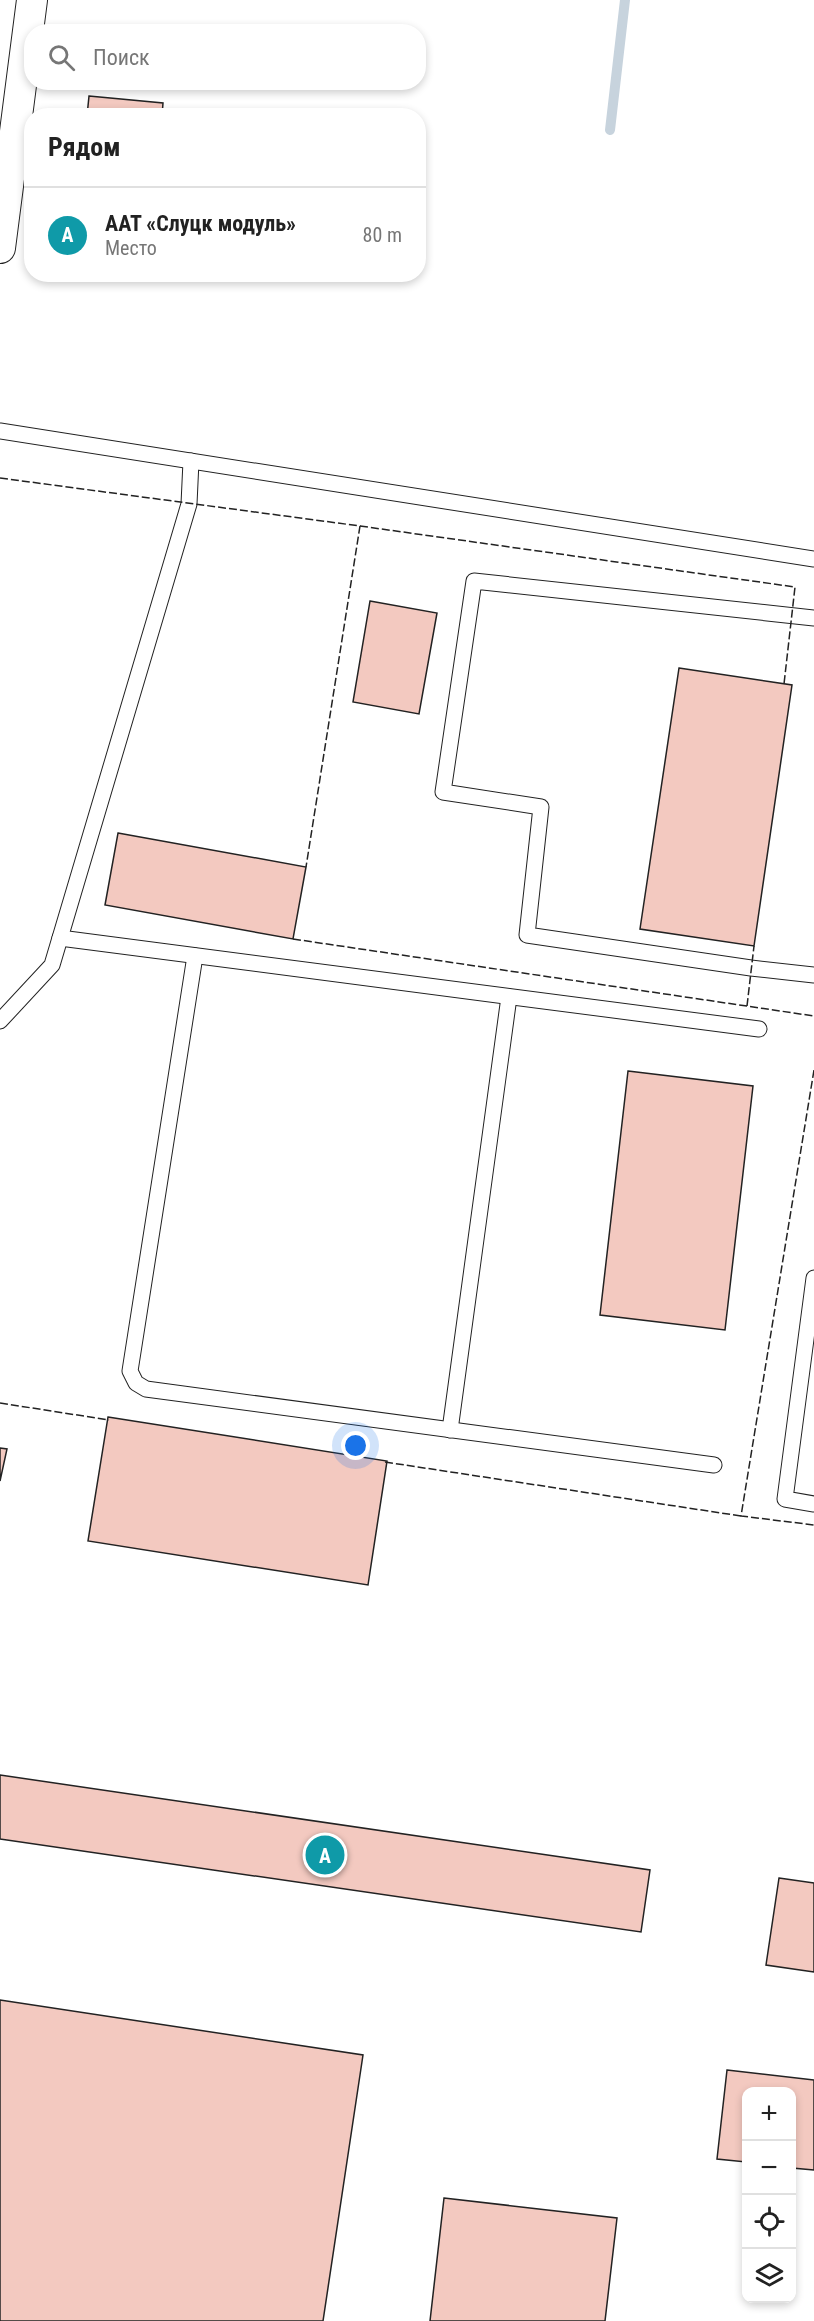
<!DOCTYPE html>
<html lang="ru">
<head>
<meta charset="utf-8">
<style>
  :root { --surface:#fff; --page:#f2f2f2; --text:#222; --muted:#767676; --line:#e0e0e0; --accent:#111827 }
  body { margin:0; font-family:"Roboto Condensed",sans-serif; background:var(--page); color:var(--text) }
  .controls { position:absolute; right:18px; bottom:18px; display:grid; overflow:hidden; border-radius:12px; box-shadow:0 3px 9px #0003 }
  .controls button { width:54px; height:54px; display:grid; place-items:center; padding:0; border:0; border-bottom:2px solid var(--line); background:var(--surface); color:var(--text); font:30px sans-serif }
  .you { position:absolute; left:356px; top:1446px; width:21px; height:21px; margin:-15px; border:4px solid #fff; border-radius:50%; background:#1a73e8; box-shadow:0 0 0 9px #1a73e833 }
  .badge { display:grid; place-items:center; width:39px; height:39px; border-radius:50%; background:var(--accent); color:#fff; font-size:20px; font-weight:700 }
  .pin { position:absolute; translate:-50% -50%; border:3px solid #fff; box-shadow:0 2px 6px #0006 }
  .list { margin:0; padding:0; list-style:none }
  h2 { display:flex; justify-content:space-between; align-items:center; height:78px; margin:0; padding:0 24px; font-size:26px }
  h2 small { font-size:20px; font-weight:400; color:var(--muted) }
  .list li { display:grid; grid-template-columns:39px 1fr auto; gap:18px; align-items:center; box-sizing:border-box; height:96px; padding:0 24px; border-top:2px solid var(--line) }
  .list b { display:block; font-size:22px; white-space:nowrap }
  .list p { margin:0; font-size:20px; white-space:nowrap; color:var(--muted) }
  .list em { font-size:20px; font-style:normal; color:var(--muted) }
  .icon { flex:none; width:33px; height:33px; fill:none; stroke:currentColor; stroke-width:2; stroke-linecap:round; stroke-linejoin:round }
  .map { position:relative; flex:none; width:814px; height:2321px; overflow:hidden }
  .search { position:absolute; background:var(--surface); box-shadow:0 3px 9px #0003; left:24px; top:24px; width:402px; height:66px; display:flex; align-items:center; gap:15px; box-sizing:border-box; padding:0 21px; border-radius:24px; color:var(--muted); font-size:22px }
  .panel { position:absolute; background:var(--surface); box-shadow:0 3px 9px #0003; left:24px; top:108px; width:402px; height:174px; border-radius:24px }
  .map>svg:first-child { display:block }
</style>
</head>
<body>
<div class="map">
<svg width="814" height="2321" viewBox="0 0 814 2321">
  <rect width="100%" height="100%" fill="#fff"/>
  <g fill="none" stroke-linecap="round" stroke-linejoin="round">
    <!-- stream -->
    <path stroke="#c7d3dd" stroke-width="10" d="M610 130 625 0"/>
  </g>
  <!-- building -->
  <g fill="#f3c9c0" stroke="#222" stroke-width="1.5">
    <path d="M89 96 163 103 162 116H87Z"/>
    <path d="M370 601 437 613 419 714 353 702Z"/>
    <path d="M679 668 792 685 754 946 640 929Z"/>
    <path d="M118 833 306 867 293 939 105 905Z"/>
    <path d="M628 1071 753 1086 725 1330 600 1315Z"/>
    <path d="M108 1417 387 1461 368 1585 88 1541Z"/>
    <path d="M0 1448 7 1449 0 1481Z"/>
    <path d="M0 1775 650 1870 641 1932 0 1839Z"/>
    <path d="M779 1878 814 1883V1972L766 1965Z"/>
    <path d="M0 2000 363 2055 323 2321H0Z"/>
    <path d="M727 2070 814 2080V2170L792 2168V2092H746V2162L717 2159Z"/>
    <path d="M444 2198 617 2218 605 2321H430Z"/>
  </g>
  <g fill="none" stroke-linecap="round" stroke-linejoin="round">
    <defs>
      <g id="lane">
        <path d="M0 431 814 559"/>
        <path d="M814 618 474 581 443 792 541 807 527 935 751 968 814 975"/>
        <path d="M60 938 759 1029"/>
        <path d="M195 956 130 1371 136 1383 146 1389 714 1465"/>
        <path d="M0 1021 52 965 189 504 191 461"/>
        <path d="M814 1278 785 1499 814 1504"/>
        <path d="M450 1430 509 997"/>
      </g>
      <path id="street" d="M0 248 32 0"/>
    </defs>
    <!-- lane casing -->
    <use href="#lane" stroke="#222" stroke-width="17"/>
    <!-- street casing -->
    <use href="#street" stroke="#222" stroke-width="32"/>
    <!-- lane -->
    <use href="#lane" stroke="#fff" stroke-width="15"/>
    <!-- street -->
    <use href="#street" stroke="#fff" stroke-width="30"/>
    <!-- fence -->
    <g stroke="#222" stroke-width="1.5" stroke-dasharray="8 3" stroke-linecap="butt">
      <path d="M0 478 360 526 306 867"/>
      <path d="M360 526 795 587 784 684"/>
      <path d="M293 939 814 1016"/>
      <path d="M747 1006 754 946"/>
      <path d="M814 1070 741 1516 814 1525"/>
      <path d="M0 1403 109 1420"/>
      <path d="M385 1462 741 1516"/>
    </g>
  </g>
</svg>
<div class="controls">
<button>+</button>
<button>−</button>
<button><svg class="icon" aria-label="locate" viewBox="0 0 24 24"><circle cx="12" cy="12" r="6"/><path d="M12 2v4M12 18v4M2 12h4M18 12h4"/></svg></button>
<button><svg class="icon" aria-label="layers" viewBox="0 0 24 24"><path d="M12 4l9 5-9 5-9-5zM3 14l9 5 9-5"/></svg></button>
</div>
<div class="you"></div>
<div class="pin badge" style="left:325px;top:1855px;background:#0f9aa8">A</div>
<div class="search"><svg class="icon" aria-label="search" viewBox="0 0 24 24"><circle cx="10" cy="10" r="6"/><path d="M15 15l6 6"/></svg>Поиск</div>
<section class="panel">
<h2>Рядом<small></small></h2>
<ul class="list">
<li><span class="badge" style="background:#0f9aa8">A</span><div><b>ААТ «Слуцк модуль»</b><p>Место</p></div><em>80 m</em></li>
</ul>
</section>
</div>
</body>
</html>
